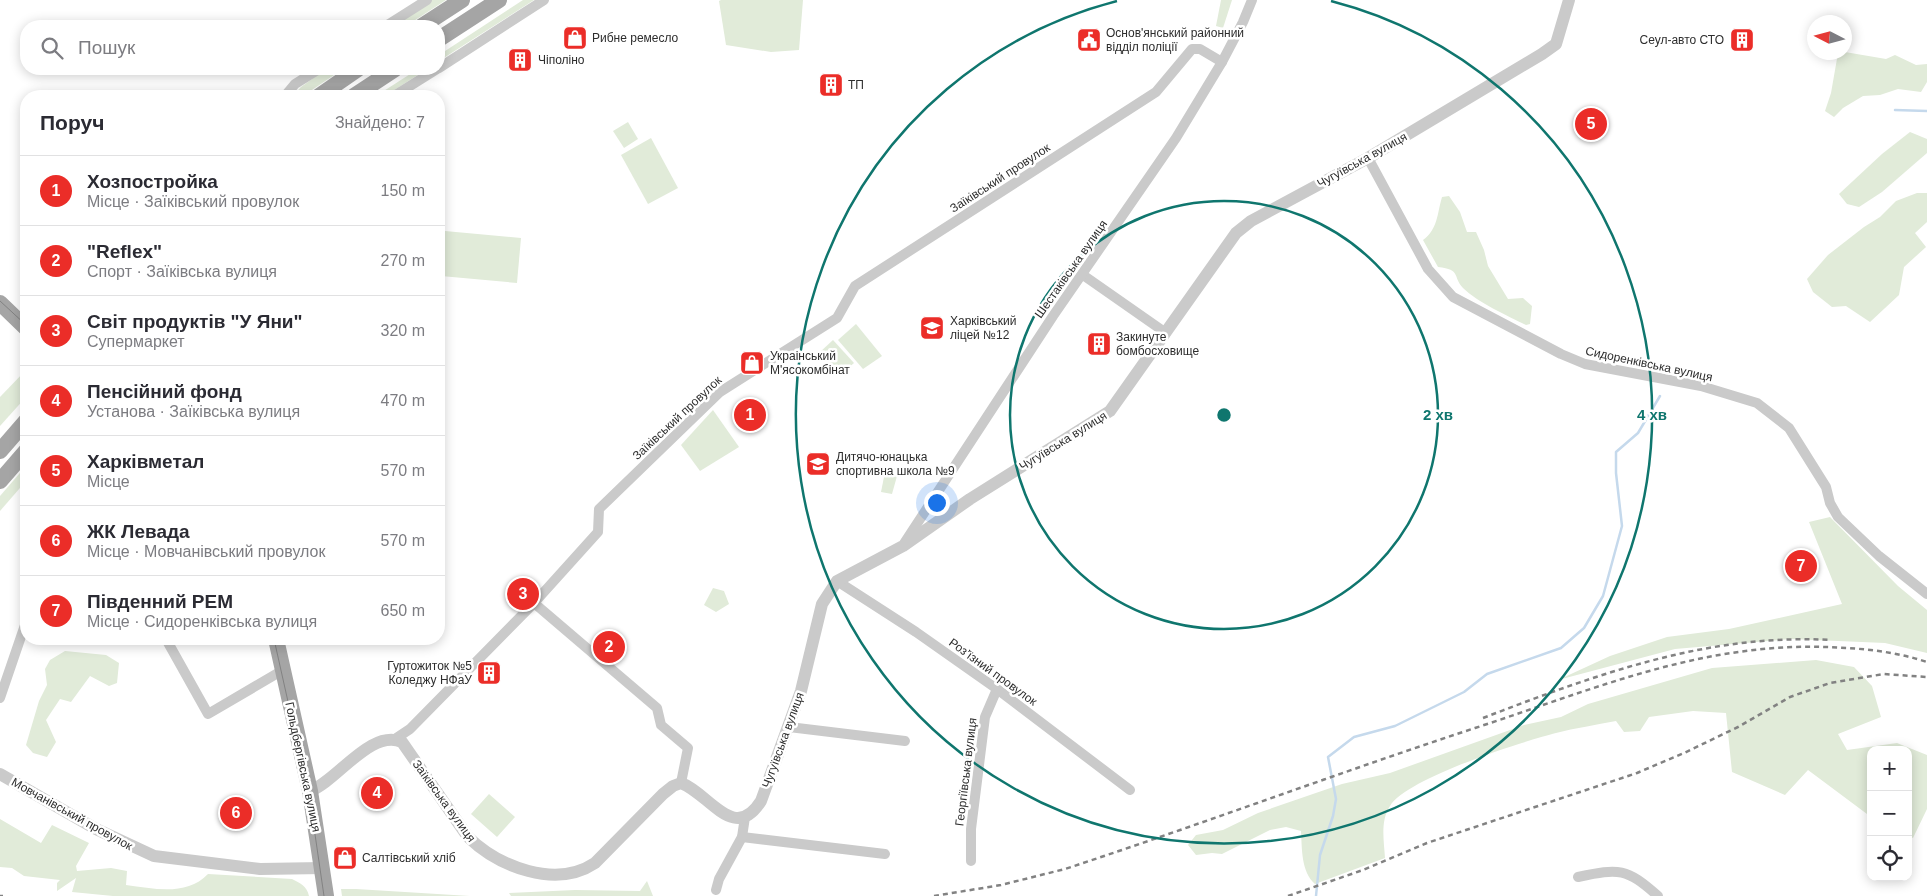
<!DOCTYPE html>
<html lang="uk">
<head>
<meta charset="utf-8">
<style>
  :root { --surface:#fff; --page:#f7f7f7; --text:#2b2b33; --muted:#7c7c81; --line:#e1e1e2; --accent:#eb2d28 }
  body { margin:0; font-family:Helvetica,sans-serif; background:var(--page); color:var(--text) }
  .controls { position:absolute; right:15px; bottom:15px; display:grid; overflow:hidden; border-radius:10px; box-shadow:0 2px 12px #0003 }
  .controls button { width:45px; height:45px; display:grid; place-items:center; padding:0; border:0; border-bottom:1px solid var(--line); background:var(--surface); color:var(--text); font:25px sans-serif }
  .compass { position:absolute; left:1807px; top:15px; width:45px; height:45px; border-radius:50%; background:var(--surface); box-shadow:0 2px 12px #0003; rotate:276deg }
  .you { position:absolute; left:936px; top:502px; width:18px; height:18px; margin:-12px; border:4px solid #fff; border-radius:50%; background:#1a73e8; box-shadow:0 0 0 8px #1a73e833 }
  .badge { display:grid; place-items:center; width:32px; height:32px; border-radius:50%; background:var(--accent); color:#fff; font-size:16px; font-weight:700 }
  .pin { position:absolute; translate:-50% -50%; border:2px solid #fff; box-shadow:0 1px 5px #0006 }
  .list { margin:0; padding:0; list-style:none }
  h2 { display:flex; justify-content:space-between; align-items:center; height:65px; margin:0; padding:0 20px; font-size:21px }
  h2 small { font-size:16px; font-weight:400; color:var(--muted) }
  .list li { display:grid; grid-template-columns:32px 1fr auto; gap:15px; align-items:center; box-sizing:border-box; height:70px; padding:0 20px; border-top:1px solid var(--line) }
  .list b { display:block; font-size:19px; white-space:nowrap }
  .list p { margin:0; font-size:16px; white-space:nowrap; color:var(--muted) }
  .list em { font-size:16px; font-style:normal; color:var(--muted) }
  .icon { flex:none; width:28px; height:28px; fill:none; stroke:currentColor; stroke-width:2; stroke-linecap:round; stroke-linejoin:round }
  .map { position:relative; flex:none; width:1927px; height:896px; overflow:hidden }
  .search { position:absolute; background:var(--surface); box-shadow:0 2px 12px #0003; left:20px; top:20px; width:425px; height:55px; display:flex; align-items:center; gap:12px; box-sizing:border-box; padding:0 18px; border-radius:20px; color:var(--muted); font-size:19px }
  .panel { position:absolute; background:var(--surface); box-shadow:0 2px 12px #0003; left:20px; top:90px; width:425px; height:555px; border-radius:20px }
  .map>svg:first-child { display:block }
</style>
</head>
<body>
<div class="map">
<svg width="1927" height="896" viewBox="0 0 1927 896">
  <rect width="100%" height="100%" fill="#fff"/>
  <!-- green -->
  <g fill="#e1ebd9">
    <path d="M430 0H446L406 26H390Z"/>
    <path d="M523 0H534L439 61V55Z"/>
    <path d="M721 0H803L799 50 771 52 726 45 719 1Z"/>
    <path d="M1221 0H1232L1223 28 1216 26Z"/>
    <path d="M1845 52 1886 59 1895 55 1916 65 1927 64V82L1921 92 1898 89 1880 95 1863 96 1843 108 1834 117 1825 111 1831 93 1838 53Z"/>
    <path d="M326 69H343L303 96H293L301 87Z"/>
    <path d="M418 69H427L385 96H376Z"/>
    <path d="M628 122 638 139 624 148 613 131Z"/>
    <path d="M1910 132 1927 139V153L1882 192 1859 207 1847 204 1839 194 1882 154Z"/>
    <path d="M651 138 678 188 648 204 621 155Z"/>
    <path d="M1917 193H1927V222L1915 233 1926 247 1904 267 1899 295 1870 322 1846 306 1832 307 1813 292 1807 279 1828 255 1864 227 1880 217 1896 201Z"/>
    <path d="M1449 196 1460 212 1467 232H1476L1484 250 1488 266 1508 299 1523 298 1532 306 1530 324 1526 325C1508 316 1477 302 1463 288 1452 276 1462 270 1438 267L1423 240C1438 229 1437 214 1442 197Z"/>
    <path d="M445 231 521 238 517 283 441 276Z"/>
    <path d="M856 324 882 356 863 369 838 340Z"/>
    <path d="M833 340 854 363 840 375 819 353Z"/>
    <path d="M26 370V397L0 426V397Z"/>
    <path d="M713 410 739 447 700 471 681 445Z"/>
    <path d="M26 466V481L0 511V496Z"/>
    <path d="M886 467 899 469 892 494 881 492Z"/>
    <path d="M1830 517 1898 586 1927 610V653L1885 643 1791 639 1675 649 1558 680 1610 656 1667 637 1729 629 1842 604 1809 522Z"/>
    <path d="M713 588 724 591 729 604 716 612 704 605Z"/>
    <path d="M65 651 106 655 119 663 117 683 109 686 90 676 71 702 60 699 46 720 56 742 47 757 33 753 26 745 39 701 47 685 45 669 50 660Z"/>
    <path d="M1816 660 1854 667 1872 686 1881 717 1838 734 1847 750 1897 743 1927 755V809L1913 838 1908 836V750H1871V817L1808 770 1785 795 1732 772 1726 713 1693 711 1649 717 1640 731 1624 732 1616 721C1596 725 1575 728 1556 733 1521 742 1407 778 1390 806 1380 821 1384 841 1385 858L1315 884C1301 872 1302 848 1301 831L1286 827 1270 830 1222 854 1212 853 1196 855 1188 845 1196 835 1223 830 1258 813 1342 784 1390 773 1524 725 1561 717 1588 704 1712 668Z"/>
    <path d="M489 794 515 817 497 837 471 814Z"/>
    <path d="M0 819 41 843 52 825 89 843 76 866 77 871 111 868 127 871 126 885C156 889 187 896 208 874L292 879C300 883 307 886 309 896H113L72 892 76 878 57 891V883L60 880 24 876 12 868 0 867Z"/>
    <path d="M647 881 653 896H511L509 893 575 890 640 891Z"/>
    <path d="M341 889H356L470 896H342Z"/>
  </g>
  <g fill="none" stroke-linecap="round" stroke-linejoin="round">
    <!-- stream -->
    <g stroke="#c5d9ec" stroke-width="2.5">
      <path d="M1895 110 1927 111"/>
      <path d="M1316 896 1320 855 1333 816 1336 799 1328 757 1354 737 1395 726 1464 692 1487 674 1561 648 1584 628 1603 596 1622 526 1616 473V452L1638 433 1660 396"/>
    </g>
    <!-- minor -->
    <g stroke="#cacaca" stroke-width="10">
      <path d="M386 26 427 0"/>
      <path d="M439 68 544 0"/>
      <path d="M285 96 295 84 319 69"/>
      <path d="M394 96 437 69"/>
      <path d="M1368 158 1428 269 1453 297 1561 354 1585 364 1701 386 1757 403 1789 428 1826 487 1830 503 1838 517 1879 556 1927 594"/>
      <path d="M1083 275 1166 333"/>
      <path d="M905 542 1053 316 1176 138 1222 62 1243 22 1252 0"/>
      <path d="M837 581 916 632 997 689 1130 790"/>
      <path d="M534 603 657 708 661 725 688 748 681 783"/>
      <path d="M166 639 208 714 283 670"/>
      <path d="M0 698 26 622"/>
      <path d="M789 727 905 741"/>
      <path d="M395 739 410 729 534 603 598 532 599 509 720 392 837 318 855 286 1156 92 1192 49H1200L1222 62"/>
      <path d="M742 837 885 854"/>
      <path d="M971 861V829L985 717 997 689"/>
      <path d="M1578 877C1620 868 1626 868 1658 896"/>
      <path d="M716 890 719 879 742 837 745 817"/>
    </g>
    <!-- tertiary -->
    <g stroke="#cacaca" stroke-width="12">
      <path d="M0 774 96 829 154 856 260 869 323 868"/>
      <path d="M310 791C337 781 371 728 402 742L468 837C499 867 556 889 595 863L663 794 673 786 681 783C709 793 734 844 761 801L801 691 822 604 837 581 903 546 970 499 1110 411 1236 233 1251 221 1368 158 1542 54 1556 44 1569 0"/>
    </g>
    <!-- primary -->
    <g stroke="#a5a5a5" stroke-width="16">
      <path d="M422 26 462 0"/>
      <path d="M439 39 499 0"/>
      <path d="M319 96 358 69"/>
      <path d="M354 96 395 69"/>
      <path d="M0 303 26 328"/>
      <path d="M0 451 26 421"/>
      <path d="M0 481 26 451"/>
      <path d="M276 639 310 791 326 896"/>
    </g>
    <!-- tram -->
    <g stroke="#828282" stroke-width="1">
      <path d="M0 301 26 325"/>
      <path d="M274 639 310 800 324 896"/>
    </g>
    <!-- rail -->
    <g stroke="#828282" stroke-width="2.5" stroke-dasharray="5 4" stroke-linecap="butt">
      <path d="M1483 718C1595 675 1708 633 1831 640"/>
      <path d="M0 896H3"/>
      <path d="M934 896 1001 885 1065 869C1202 824 1338 773 1475 728 1592 690 1699 643 1825 647 1859 648 1894 651 1927 662"/>
      <path d="M1288 896 1363 870 1427 843 1637 773 1684 753 1738 727 1790 697 1830 683 1884 674 1927 677"/>
    </g>
  </g>
  <!-- distance rings -->
  <g fill="none" stroke="#0f766e" stroke-width="2.5">
    <circle cx="1224" cy="415" r="214"/>
    <path d="M1331 1A428 428 0 1 1 1117 1"/>
  </g>
  <!-- icons -->
  <defs>
    <symbol id="shop-square" viewBox="-11 -11 22 22"><rect x="-9" y="-9" width="18" height="18" rx="4" fill="#eb2d28" stroke="#fff"/><path d="M-5-2.5h2.3a2.7 3.5 0 0 1 5.4 0H5L5.5 6h-11ZM-1.5-2.5h3a1.5 2.3 0 0 0-3 0Z" fill="#fff"/></symbol>
    <symbol id="civic-square" viewBox="-11 -11 22 22"><rect x="-9" y="-9" width="18" height="18" rx="4" fill="#eb2d28" stroke="#fff"/><path d="M-.6-6.5H3V-4.5H.6V-3L4-1V1h2V6H-6V1h2V-1L-.6-3ZM-1.2 2.5V6h2.4V2.5Z" fill="#fff"/></symbol>
    <symbol id="building-square" viewBox="-11 -11 22 22"><rect x="-9" y="-9" width="18" height="18" rx="4" fill="#eb2d28" stroke="#fff"/><path d="M-4-6H4V6H1V3H-1V6H-4ZM-2.5-4.3h1.7v1.8h-1.7ZM.8-4.3h1.7v1.8H.8ZM-2.5-1h1.7V.8h-1.7ZM.8-1h1.7V.8H.8Z" fill="#fff"/></symbol>
    <symbol id="school-square" viewBox="-11 -11 22 22"><rect x="-9" y="-9" width="18" height="18" rx="4" fill="#eb2d28" stroke="#fff"/><path d="M0-5L7-2L0 1L-7-2ZM-4 1L0 2.5L4 1V4Q0 6-4 4Z" fill="#fff"/></symbol>
  </defs>
  <g fill-rule="evenodd">
    <use href="#shop-square" x="561" y="24" width="28" height="28"/>
    <use href="#civic-square" x="1075" y="26" width="28" height="28"/>
    <use href="#building-square" x="1728" y="26" width="28" height="28"/>
    <use href="#building-square" x="506" y="46" width="28" height="28"/>
    <use href="#building-square" x="817" y="71" width="28" height="28"/>
    <use href="#school-square" x="918" y="314" width="28" height="28"/>
    <use href="#building-square" x="1085" y="330" width="28" height="28"/>
    <use href="#shop-square" x="738" y="349" width="28" height="28"/>
    <use href="#school-square" x="804" y="450" width="28" height="28"/>
    <use href="#building-square" x="475" y="659" width="28" height="28"/>
    <use href="#shop-square" x="331" y="844" width="28" height="28"/>
  </g>
  <g text-anchor="middle" dominant-baseline="central" stroke-width="5" stroke-linejoin="round" paint-order="stroke">
    <!-- poi labels -->
    <g font-size="12" fill="#2d2d2d" stroke="#fff" text-anchor="start">
      <text x="1106" y="33">Основ'янський районний<tspan x="1106" dy="14">відділ поліції</tspan></text>
      <text x="592" y="38">Рибне ремесло</text>
      <text x="1724" y="40" text-anchor="end">Сеул-авто СТО</text>
      <text x="538" y="60">Чіполіно</text>
      <text x="848" y="85">ТП</text>
      <text x="950" y="321">Харківський<tspan x="950" dy="14">ліцей №12</tspan></text>
      <text x="1116" y="337">Закинуте<tspan x="1116" dy="14">бомбосховище</tspan></text>
      <text x="770" y="356">Украінський<tspan x="770" dy="14">М'ясокомбінат</tspan></text>
      <text x="836" y="457">Дитячо-юнацька<tspan x="836" dy="14">спортивна школа №9</tspan></text>
      <text x="472" y="666" text-anchor="end">Гуртожиток №5<tspan x="472" dy="14">Коледжу НФаУ</tspan></text>
      <text x="362" y="858">Салтівський хліб</text>
    </g>
    <!-- street labels -->
    <g font-size="12" fill="#2d2d2d" stroke="#fff">
      <text transform="translate(1362 160) rotate(-29)">Чугуївська вулиця</text>
      <text transform="translate(1000 178) rotate(-33)">Заїківський провулок</text>
      <text transform="translate(1071 269) rotate(-55)">Шестаківська вулиця</text>
      <text transform="translate(1649 364) rotate(12)">Сидоренківська вулиця</text>
      <text transform="translate(677 418) rotate(-43)">Заїківський провулок</text>
      <text transform="translate(1063 441) rotate(-32)">Чугуївська вулиця</text>
      <text transform="translate(993 672) rotate(36)">Роз’їзний провулок</text>
      <text transform="translate(783 740) rotate(-70)">Чугуївська вулиця</text>
      <text transform="translate(303 767) rotate(78)">Гольдбергівська вулиця</text>
      <text transform="translate(966 772) rotate(-83)">Георгіївська вулиця</text>
      <text transform="translate(444 801) rotate(54)">Заїківська вулиця</text>
      <text transform="translate(72 814) rotate(29)">Мовчанівський провулок</text>
    </g>
  </g>
  <circle cx="1224" cy="415" r="8" fill="#0f766e" stroke="#fff" stroke-width="2.5"/>
  <g font-size="15" text-anchor="middle" font-weight="bold" fill="#0f766e" stroke="#fff" stroke-width="5" stroke-linejoin="round" paint-order="stroke">
    <text x="1438" y="420">2 хв</text>
    <text x="1652" y="420">4 хв</text>
  </g>
</svg>
<div class="controls">
<button>+</button>
<button>−</button>
<button><svg class="icon" aria-label="locate" viewBox="0 0 24 24"><circle cx="12" cy="12" r="6"/><path d="M12 2v4M12 18v4M2 12h4M18 12h4"/></svg></button>
</div>
<svg class="compass" viewBox="-18 -18 36 36"><path d="M0-13l5 13h-10z" fill="#e53935"/><path d="M0 13l5-13h-10z" fill="#7c7c81"/></svg>
<div class="you"></div>
<div class="pin badge" style="left:750px;top:415px">1</div>
<div class="pin badge" style="left:609px;top:647px">2</div>
<div class="pin badge" style="left:523px;top:594px">3</div>
<div class="pin badge" style="left:377px;top:793px">4</div>
<div class="pin badge" style="left:1591px;top:124px">5</div>
<div class="pin badge" style="left:236px;top:813px">6</div>
<div class="pin badge" style="left:1801px;top:566px">7</div>
<div class="search"><svg class="icon" aria-label="search" viewBox="0 0 24 24"><circle cx="10" cy="10" r="6"/><path d="M15 15l6 6"/></svg>Пошук</div>
<section class="panel">
<h2>Поруч<small>Знайдено: 7</small></h2>
<ul class="list">
<li><span class="badge">1</span><div><b>Хозпостройка</b><p>Місце · Заїківський провулок</p></div><em>150 m</em></li>
<li><span class="badge">2</span><div><b>&quot;Reflex&quot;</b><p>Спорт · Заїківська вулиця</p></div><em>270 m</em></li>
<li><span class="badge">3</span><div><b>Світ продуктів &quot;У Яни&quot;</b><p>Супермаркет</p></div><em>320 m</em></li>
<li><span class="badge">4</span><div><b>Пенсійний фонд</b><p>Установа · Заїківська вулиця</p></div><em>470 m</em></li>
<li><span class="badge">5</span><div><b>Харківметал</b><p>Місце</p></div><em>570 m</em></li>
<li><span class="badge">6</span><div><b>ЖК Левада</b><p>Місце · Мовчанівський провулок</p></div><em>570 m</em></li>
<li><span class="badge">7</span><div><b>Південний РЕМ</b><p>Місце · Сидоренківська вулиця</p></div><em>650 m</em></li>
</ul>
</section>
</div>
</body>
</html>
